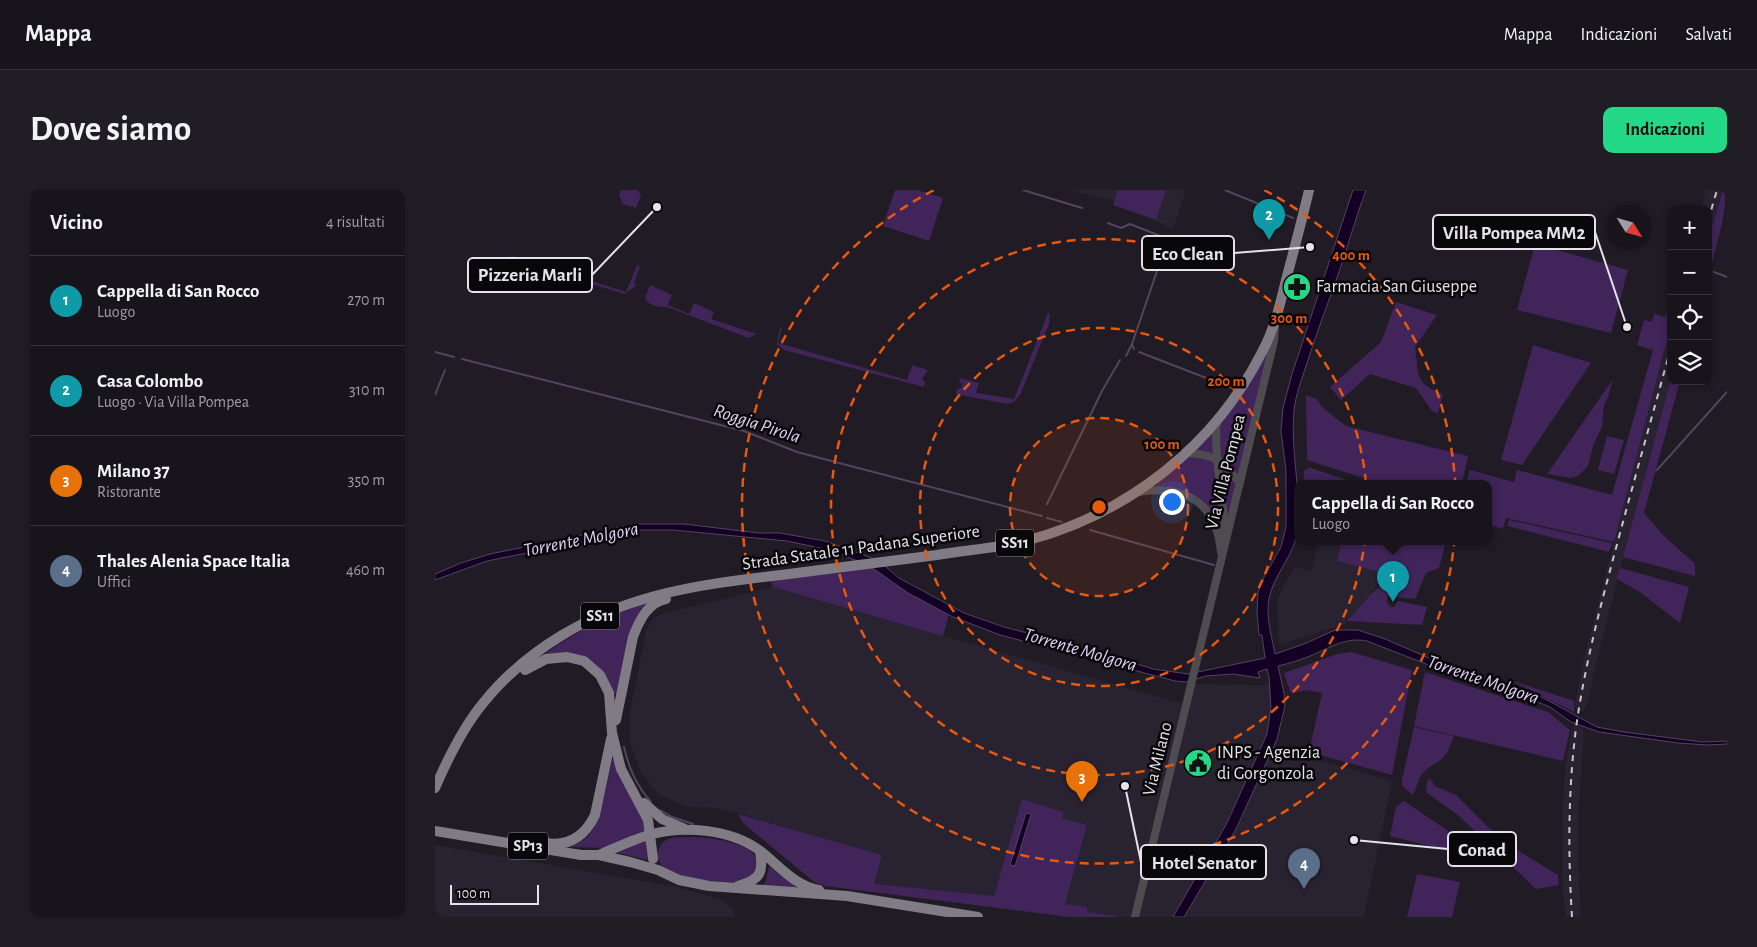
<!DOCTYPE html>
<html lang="it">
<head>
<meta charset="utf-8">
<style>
  :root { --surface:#18141c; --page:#211d25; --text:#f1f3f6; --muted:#9f9ea3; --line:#36333b; --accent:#23d886 }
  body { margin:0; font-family:"Alegreya Sans",sans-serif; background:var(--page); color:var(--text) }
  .controls { position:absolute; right:15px; top:15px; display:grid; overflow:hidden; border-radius:10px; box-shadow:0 2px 8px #0003 }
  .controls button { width:45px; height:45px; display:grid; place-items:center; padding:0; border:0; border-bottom:1px solid var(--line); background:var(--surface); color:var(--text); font:25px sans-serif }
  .compass { position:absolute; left:1172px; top:15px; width:45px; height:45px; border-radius:50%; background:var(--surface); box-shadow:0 2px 8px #0003; rotate:127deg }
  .scale { position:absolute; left:15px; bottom:12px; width:89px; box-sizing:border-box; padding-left:5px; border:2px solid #e5e2e9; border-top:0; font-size:14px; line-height:18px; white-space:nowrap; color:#e5e2e9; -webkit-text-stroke:4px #08070a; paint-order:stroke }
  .you { position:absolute; left:736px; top:311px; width:18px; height:18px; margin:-12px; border:4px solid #fff; border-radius:50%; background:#1a73e8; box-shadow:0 0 0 8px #1a73e833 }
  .badge { display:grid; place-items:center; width:32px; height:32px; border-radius:50%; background:var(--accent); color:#fff; font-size:16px; font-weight:700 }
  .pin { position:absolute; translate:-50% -41px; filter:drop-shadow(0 1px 2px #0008) }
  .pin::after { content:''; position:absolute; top:26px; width:18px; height:15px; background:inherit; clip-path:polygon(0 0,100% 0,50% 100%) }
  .popup { position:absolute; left:859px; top:290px; width:198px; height:65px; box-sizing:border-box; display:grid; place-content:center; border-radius:10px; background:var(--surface); filter:drop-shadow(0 1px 4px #0005); font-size:16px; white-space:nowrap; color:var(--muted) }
  .popup b { font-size:19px; color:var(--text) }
  .popup::after { content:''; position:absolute; left:50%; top:100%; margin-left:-10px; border:10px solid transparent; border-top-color:var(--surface) }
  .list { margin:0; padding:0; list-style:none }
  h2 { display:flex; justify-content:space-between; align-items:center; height:65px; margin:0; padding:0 20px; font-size:21px }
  h2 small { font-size:16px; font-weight:400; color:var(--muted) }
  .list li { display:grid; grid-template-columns:32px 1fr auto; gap:15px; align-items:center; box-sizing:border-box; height:90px; padding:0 20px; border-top:1px solid var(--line) }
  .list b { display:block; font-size:19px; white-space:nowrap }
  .list p { margin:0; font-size:16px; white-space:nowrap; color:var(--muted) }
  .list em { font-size:16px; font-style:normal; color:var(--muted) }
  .icon { flex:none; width:28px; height:28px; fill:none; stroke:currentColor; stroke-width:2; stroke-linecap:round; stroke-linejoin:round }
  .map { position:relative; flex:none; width:1292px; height:727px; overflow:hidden; border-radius:10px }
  header { display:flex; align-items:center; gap:30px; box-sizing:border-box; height:70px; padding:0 25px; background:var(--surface); border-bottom:1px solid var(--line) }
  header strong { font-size:24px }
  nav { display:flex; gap:28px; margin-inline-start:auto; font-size:18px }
  .intro { display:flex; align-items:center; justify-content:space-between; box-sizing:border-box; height:120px; padding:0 30px }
  h1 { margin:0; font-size:35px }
  .button { padding:12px 22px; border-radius:10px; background:var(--accent); color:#111; font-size:18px; font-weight:700 }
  main { display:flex; gap:30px; padding:0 30px }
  aside { flex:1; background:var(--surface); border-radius:10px; box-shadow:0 2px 8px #0003 }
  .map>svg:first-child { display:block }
</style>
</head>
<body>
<header>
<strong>Mappa</strong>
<nav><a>Mappa</a><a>Indicazioni</a><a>Salvati</a></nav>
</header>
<div class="intro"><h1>Dove siamo</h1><a class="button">Indicazioni</a></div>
<main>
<aside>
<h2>Vicino<small>4 risultati</small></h2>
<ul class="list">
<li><span class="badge" style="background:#0f9aa8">1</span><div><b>Cappella di San Rocco</b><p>Luogo</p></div><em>270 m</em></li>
<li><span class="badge" style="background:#0f9aa8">2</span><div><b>Casa Colombo</b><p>Luogo · Via Villa Pompea</p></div><em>310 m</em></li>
<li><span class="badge" style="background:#e8710a">3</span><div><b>Milano 37</b><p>Ristorante</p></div><em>350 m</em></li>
<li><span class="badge" style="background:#5c6f8a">4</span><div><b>Thales Alenia Space Italia</b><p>Uffici</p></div><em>460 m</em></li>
</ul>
</aside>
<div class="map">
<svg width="1292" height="727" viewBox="0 0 1292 727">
  <rect width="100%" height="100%" fill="#201b25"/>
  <!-- built -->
  <g fill="#292231">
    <path d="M635 0H751L738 39 680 11Z"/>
    <path d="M1271 0H1288L1273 52V19H1266Z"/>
    <path d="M1236 135V189L1191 356 1160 478 1153 512 1149 521 1141 520 1140 515 1146 482 1156 441Z"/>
    <path d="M883 351H907L902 371 952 384 910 434 844 455 842 409 859 377 877 381Z"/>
    <path d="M338 397 748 514 754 494 835 495 836 556 957 591 929 727H651L438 694 447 666 299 622 280 618 252 617 223 604 206 583 195 553V522L211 441 217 430 225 424Z"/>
    <path d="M1139 536 1147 538 1149 544 1143 625V676L1146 727H1130L1127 688 1128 613 1131 571 1136 543Z"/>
    <path d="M0 655 243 697 287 710 297 719 300 727H0Z"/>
  </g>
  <!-- green -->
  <g fill="#41245a">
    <path d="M186 0H203L206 6 201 18 188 14 184 5Z"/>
    <path d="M460 0H483L508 8 494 51 448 36Z"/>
    <path d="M683 0H731L721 30 678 15Z"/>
    <path d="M1288 0H1290C1292 23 1280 62 1273 85V52Z"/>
    <path d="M1100 54 1193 80 1176 143 1082 120Z"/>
    <path d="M75 65 191 102 202 75 205 77 199 93 202 95 189 104 76 69Z"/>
    <path d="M215 95 237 105 233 115 254 124 259 113 279 122 276 129 322 144 314 148 232 117C224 117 213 116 210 108Z"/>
    <path d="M961 112 1002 125 980 157C984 185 979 193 1008 204L1003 223 997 221 981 198 935 184 906 210 895 197 946 152Z"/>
    <path d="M613 123 615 124 614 134 585 205 579 212 572 214 521 204 522 199 526 198 527 194 524 191 525 188 544 193 541 203 579 209Z"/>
    <path d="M1232 123 1236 124V135L1179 352 1071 328 1068 339 1053 334V293H1031L1035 280 1079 292 1082 280 1177 305 1218 160 1202 155 1209 130 1217 132 1219 124 1230 127Z"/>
    <path d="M345 138 347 139 343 153 472 190 477 175 493 180 487 189 490 192 489 197 349 160 342 154Z"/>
    <path d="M837 146 793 333 780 330 773 320 721 296 723 292 762 258Z"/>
    <path d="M1098 155 1156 173 1087 275 1066 270Z"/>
    <path d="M1178 189 1173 207 1169 215 1167 237 1159 253 1153 276 1143 286 1136 288 1112 284Z"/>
    <path d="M1236 189V191H1245L1209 323 1228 345 1260 374V386L1188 367Z"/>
    <path d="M871 205 882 209 887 217 911 236 1033 266 1027 293H944L872 270Z"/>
    <path d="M1172 246 1189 250 1179 284 1163 280Z"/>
    <path d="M873 278H876L921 293H869V281Z"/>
    <path d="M1074 330 1177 353 1174 362 1072 336Z"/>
    <path d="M907 351H1011L1004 378 991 383 980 409 953 406 952 412 956 417H959L963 411 992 417 987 435 912 431 936 404 950 392 952 384 902 371Z"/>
    <path d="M436 374 515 420 508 446 338 397 334 387Z"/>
    <path d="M1185 378 1254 397 1245 433 1205 402 1182 389Z"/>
    <path d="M214 412 208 423 184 507 176 500 161 477 106 467C140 441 174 426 214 412Z"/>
    <path d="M916 462 977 480 957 585 874 562 887 503 871 500 856 504 849 483 902 464Z"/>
    <path d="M990 482 1113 522 1135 540 1128 571 979 536Z"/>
    <path d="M1072 489 1139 511V522Z"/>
    <path d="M979 537 1019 546 1012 563 1007 569 992 579 986 585 978 605 967 596V590Z"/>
    <path d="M178 568 187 591 207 623 211 641 169 658 133 657C140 654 148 652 153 646 166 634 173 586 178 568Z"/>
    <path d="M995 588 1000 596 1021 605 1067 651 1123 685 1124 695 1101 699 1024 626 991 602 992 591Z"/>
    <path d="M587 609 628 622 627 628 652 635 630 714 652 717V722L681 726V727H634L390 696 379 692 308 633 303 624 447 665 439 694 559 706Z"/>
    <path d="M969 611 1028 651 1025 664 955 646 961 617Z"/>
    <path d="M258 647C277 648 311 651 323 669L322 683 301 693 255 689 232 681 226 675 222 665C227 644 240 648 258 647Z"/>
    <path d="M211 651 212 670 180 662Z"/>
    <path d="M334 676 346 686 364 698 327 697 331 690Z"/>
    <path d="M982 684 1025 692 1017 727H972Z"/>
  </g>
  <!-- water -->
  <g fill="#140024" stroke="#53445f">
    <path d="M918 0H931C921 27 914 52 905 79 894 111 882 141 872 173 867 188 861 204 859 220 855 261 867 301 862 342 859 364 843 380 836 401 829 422 836 443 840 464L869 454 900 440H923L950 449 994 468 1045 487 1099 503 1162 537 1189 542 1268 552 1292 551V554L1273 555 1243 553 1164 542 1136 532 1115 517 1103 512 1050 497 932 451C913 447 897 456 880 464 868 469 856 473 843 476L849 503 850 516 842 549 801 639 749 727H738L792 633 832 544 836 517 834 487 832 479 823 482 825 488 798 484 771 486 751 492 740 491 565 445 518 427 473 403 439 379 420 370 394 360 352 351 238 340H205L52 371 0 390V384L26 373 55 364 201 334H249L324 343H345L390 351 437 368 451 377 464 388 529 423 569 437 654 459 718 479 753 484 830 468 827 445H824L822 421 823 402 829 387 846 357 851 337V280L846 241 848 218 857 184Z"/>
    <path d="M591 623 596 624 580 676 575 675Z"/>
  </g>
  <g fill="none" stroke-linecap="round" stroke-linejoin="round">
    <!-- stream -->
    <g stroke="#53445f" stroke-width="2">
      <path d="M588 0 647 18"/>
      <path d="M790 0 858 28"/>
      <path d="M673 33 686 38 695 34 733 49 697 154 699 159"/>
      <path d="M1279 82 1292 87"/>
      <path d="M0 162 19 167"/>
      <path d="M704 162 797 198"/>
      <path d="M691 166 697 154"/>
      <path d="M27 169 309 241 362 262 607 326"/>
      <path d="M0 205 10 180"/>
      <path d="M1222 280 1292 202"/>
      <path d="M612 314 667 201 685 170"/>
      <path d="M612 328 627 332"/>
      <path d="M655 340 779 375"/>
      <path d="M189 557C194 578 201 595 216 612"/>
      <path d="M225 620 237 627 258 634"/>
    </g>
    <!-- tertiary -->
    <g stroke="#4e4c51" stroke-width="8">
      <path d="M782 230C778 269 789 306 790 345"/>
      <path d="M750 263C779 263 788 272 805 293"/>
      <path d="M702 302C734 297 767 302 780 336 784 344 785 354 786 363"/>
      <path d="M700 727 839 151 840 138"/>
    </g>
    <!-- primary -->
    <g stroke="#807b85" stroke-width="10">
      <path d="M90 480 111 469 132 467 149 471 165 485 174 503 177 543 186 579 213 630 218 669"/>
      <path d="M181 530 198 447C204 431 213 412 231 409"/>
      <path d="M0 598C13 568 28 537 49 512 91 460 155 423 220 406 261 395 304 390 346 385 398 378 450 372 502 365 532 360 564 358 594 350 694 323 780 255 827 162 839 140 845 115 851 90 859 60 867 30 874 0"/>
      <path d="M209 613 227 629 248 638"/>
      <path d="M0 641 146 665H164L195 672 223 680 244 690 274 696 412 706 543 727"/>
      <path d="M110 653C134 657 150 646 160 625L176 549"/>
      <path d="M164 665C180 658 197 650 214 645 248 635 295 639 324 660 344 675 358 695 384 700"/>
      <path d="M303 696C325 690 329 683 325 661"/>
    </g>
    <!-- rail -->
    <g stroke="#c9c5cd" stroke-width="2" stroke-dasharray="6 6" stroke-linecap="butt">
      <path d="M1273 31 1282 0"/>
      <path d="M1137 727C1133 664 1133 601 1141 538 1150 473 1167 410 1184 347 1201 283 1219 220 1236 157"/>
    </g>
  </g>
  <!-- distance rings -->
  <circle cx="664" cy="317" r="89" fill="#e8590c" fill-opacity=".12"/>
  <g fill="none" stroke="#e8590c" stroke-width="2.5" stroke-dasharray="9 6">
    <circle cx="664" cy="317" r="89"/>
    <circle cx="664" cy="317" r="179"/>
    <circle cx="664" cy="317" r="268"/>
    <path d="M829 0A357 357 0 1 1 499 0"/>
  </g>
  <!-- icons -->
  <defs>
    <symbol id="pharmacy-disc" viewBox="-11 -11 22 22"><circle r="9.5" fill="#23d886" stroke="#08070a"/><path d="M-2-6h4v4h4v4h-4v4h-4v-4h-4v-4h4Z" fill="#111"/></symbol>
    <symbol id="civic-disc" viewBox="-11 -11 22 22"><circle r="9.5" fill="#23d886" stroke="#08070a"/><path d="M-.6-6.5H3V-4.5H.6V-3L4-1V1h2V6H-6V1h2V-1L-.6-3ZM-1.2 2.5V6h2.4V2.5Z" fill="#111"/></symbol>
  </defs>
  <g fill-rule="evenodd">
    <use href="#pharmacy-disc" x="846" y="81" width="32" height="32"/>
    <use href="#civic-disc" x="747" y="557" width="32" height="32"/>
  </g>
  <g text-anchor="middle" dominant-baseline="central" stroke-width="5" stroke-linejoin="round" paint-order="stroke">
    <!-- shield labels -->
    <g fill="#08070a" stroke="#a3a0a6" stroke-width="1">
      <rect x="561" y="339.5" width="38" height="27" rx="4"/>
      <rect x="146" y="412.5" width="38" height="27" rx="4"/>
      <rect x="73" y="642.5" width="40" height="27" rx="4"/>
    </g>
    <g font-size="16" font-weight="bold" fill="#e5e2e9">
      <text x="580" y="353">SS11</text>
      <text x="165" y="426">SS11</text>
      <text x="93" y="656">SP13</text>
    </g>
    <!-- poi labels -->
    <g font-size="18" fill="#e5e2e9" stroke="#08070a" text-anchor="start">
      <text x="881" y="97">Farmacia San Giuseppe</text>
      <text x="782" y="563">INPS - Agenzia<tspan x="782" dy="21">di Gorgonzola</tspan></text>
    </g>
    <!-- street labels -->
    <g font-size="18" fill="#e5e2e9" stroke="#08070a">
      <text transform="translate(791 282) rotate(-76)">Via Villa Pompea</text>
      <text transform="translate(426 358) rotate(-8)">Strada Statale 11 Padana Superiore</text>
      <text transform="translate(723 569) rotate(-76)">Via Milano</text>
    </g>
    <!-- water labels -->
    <g font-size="19" font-style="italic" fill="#e1d0f4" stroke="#08070a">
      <text transform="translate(322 234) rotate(18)">Roggia Pirola</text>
      <text transform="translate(146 350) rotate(-11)">Torrente Molgora</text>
      <text transform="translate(645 460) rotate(16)">Torrente Molgora</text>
      <text transform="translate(1048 490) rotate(19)">Torrente Molgora</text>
    </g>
  </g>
  <circle cx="664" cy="317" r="8" fill="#e8590c" stroke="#08070a" stroke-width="2.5"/>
  <g font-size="15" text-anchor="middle" font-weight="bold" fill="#e8590c" stroke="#08070a" stroke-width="5" stroke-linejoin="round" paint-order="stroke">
    <text x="916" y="70">400 m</text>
    <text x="854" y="133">300 m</text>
    <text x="791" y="196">200 m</text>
    <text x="727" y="259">100 m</text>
  </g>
  <!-- callouts -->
  <path fill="none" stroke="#e5e2e9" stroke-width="2" d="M1192 137L1160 42M875 57L799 63M222 17L157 85M919 650L1013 659M690 596L706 672"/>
  <g fill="#e5e2e9" stroke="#08070a" stroke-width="2">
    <circle cx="1192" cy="137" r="5"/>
    <circle cx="875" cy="57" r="5"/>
    <circle cx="222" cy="17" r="5"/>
    <circle cx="919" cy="650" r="5"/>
    <circle cx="690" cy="596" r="5"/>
  </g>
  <g fill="#08070a" stroke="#e5e2e9" stroke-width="2">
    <rect x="998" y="25" width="162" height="34" rx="5"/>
    <rect x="707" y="46" width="92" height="34" rx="5"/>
    <rect x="33" y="68" width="124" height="34" rx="5"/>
    <rect x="1013" y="642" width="68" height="34" rx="5"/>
    <rect x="706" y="655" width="125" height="34" rx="5"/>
  </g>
  <g font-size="19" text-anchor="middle" font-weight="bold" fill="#e5e2e9">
    <text x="1079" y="49">Villa Pompea MM2</text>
    <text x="753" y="70">Eco Clean</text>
    <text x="95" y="91">Pizzeria Marli</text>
    <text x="1047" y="666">Conad</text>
    <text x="769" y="679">Hotel Senator</text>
  </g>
</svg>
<div class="controls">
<button>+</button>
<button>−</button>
<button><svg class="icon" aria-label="locate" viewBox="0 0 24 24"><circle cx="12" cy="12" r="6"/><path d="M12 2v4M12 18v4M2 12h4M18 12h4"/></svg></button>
<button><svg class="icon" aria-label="layers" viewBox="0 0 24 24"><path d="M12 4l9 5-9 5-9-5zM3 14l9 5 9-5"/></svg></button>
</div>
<svg class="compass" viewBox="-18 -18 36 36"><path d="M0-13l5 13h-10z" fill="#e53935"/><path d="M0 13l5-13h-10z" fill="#9f9ea3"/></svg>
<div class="scale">100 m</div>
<div class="you"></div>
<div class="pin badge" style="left:958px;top:412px;background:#0f9aa8">1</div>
<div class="popup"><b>Cappella di San Rocco</b>Luogo</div>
<div class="pin badge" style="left:834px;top:50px;background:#0f9aa8">2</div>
<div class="pin badge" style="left:647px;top:612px;background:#e8710a">3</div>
<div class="pin badge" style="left:869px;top:699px;background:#5c6f8a">4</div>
</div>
</main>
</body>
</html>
